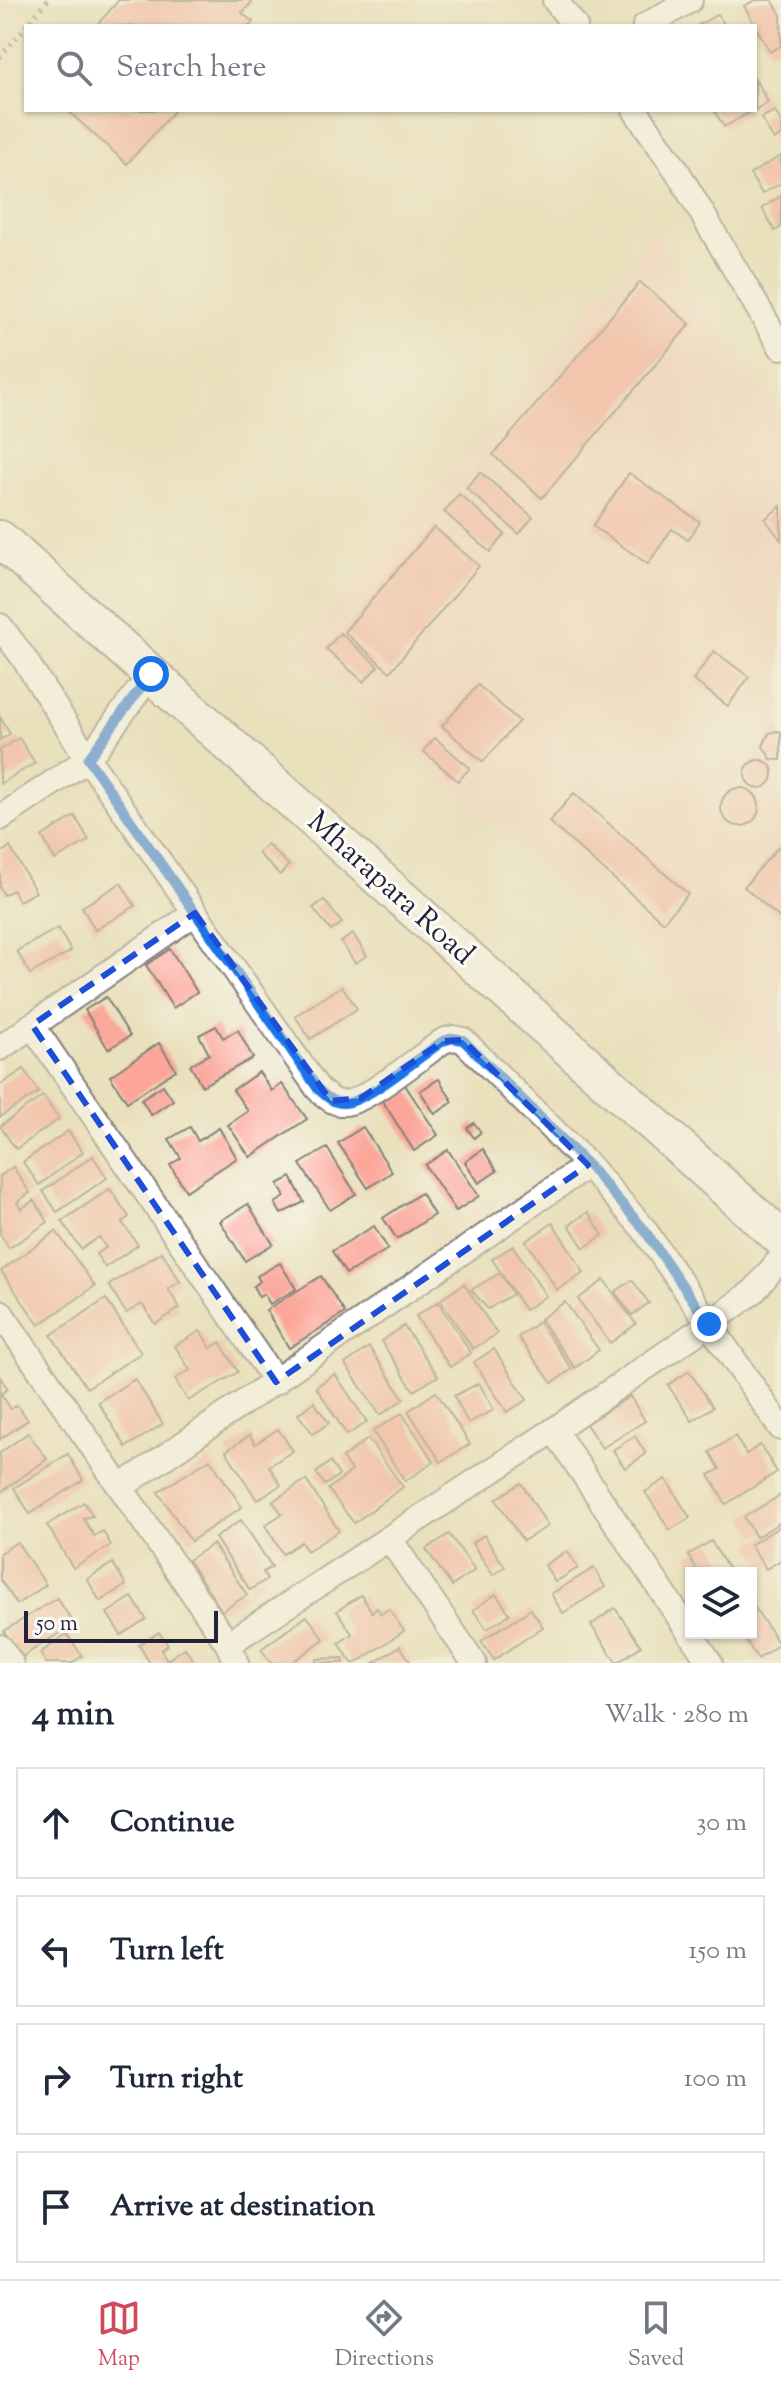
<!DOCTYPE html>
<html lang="en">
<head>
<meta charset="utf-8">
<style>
  :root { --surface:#fff; --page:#f6f6f7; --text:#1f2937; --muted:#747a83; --line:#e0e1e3; --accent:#d1495b }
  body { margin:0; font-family:"Sorts Mill Goudy",serif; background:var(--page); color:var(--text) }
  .controls { position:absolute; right:24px; bottom:24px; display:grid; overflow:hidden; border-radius:0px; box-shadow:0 2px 6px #0004 }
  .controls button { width:72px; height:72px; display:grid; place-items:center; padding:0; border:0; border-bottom:2px solid var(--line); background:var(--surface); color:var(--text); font:40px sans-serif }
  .scale { position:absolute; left:24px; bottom:20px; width:194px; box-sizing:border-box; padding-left:8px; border:4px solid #22223b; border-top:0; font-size:22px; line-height:28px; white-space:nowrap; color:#22223b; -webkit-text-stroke:6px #fdfcf7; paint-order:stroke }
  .stop { position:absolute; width:24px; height:24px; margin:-18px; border:6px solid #1a73e8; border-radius:50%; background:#fff }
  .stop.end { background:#1a73e8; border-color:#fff; box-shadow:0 2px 8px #0008 }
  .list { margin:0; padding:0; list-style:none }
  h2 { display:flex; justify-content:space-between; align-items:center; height:104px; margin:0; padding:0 32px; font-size:34px }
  h2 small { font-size:26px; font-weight:400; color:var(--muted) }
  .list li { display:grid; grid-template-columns:52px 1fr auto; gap:24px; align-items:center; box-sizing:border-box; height:112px; margin:0 16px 16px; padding:0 16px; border:2px solid var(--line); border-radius:0px }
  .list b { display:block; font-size:30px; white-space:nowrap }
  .list em { font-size:26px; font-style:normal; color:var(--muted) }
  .icon { flex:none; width:44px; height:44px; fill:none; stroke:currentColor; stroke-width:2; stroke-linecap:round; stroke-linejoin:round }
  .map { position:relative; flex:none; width:781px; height:1663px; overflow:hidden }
  .search { position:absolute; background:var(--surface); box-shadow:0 2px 6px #0004; left:24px; right:24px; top:24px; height:88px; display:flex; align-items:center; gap:20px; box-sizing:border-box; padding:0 28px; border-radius:0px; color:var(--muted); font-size:30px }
  .sheet { height:616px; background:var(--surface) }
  nav { display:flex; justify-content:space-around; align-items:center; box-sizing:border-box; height:112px; border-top:2px solid var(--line); background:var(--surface); font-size:22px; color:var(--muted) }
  nav a { display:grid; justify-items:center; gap:4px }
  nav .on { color:var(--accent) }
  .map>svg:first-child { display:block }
</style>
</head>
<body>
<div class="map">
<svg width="781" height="1663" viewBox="0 0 781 1663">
  <rect width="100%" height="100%" fill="#fdfcf7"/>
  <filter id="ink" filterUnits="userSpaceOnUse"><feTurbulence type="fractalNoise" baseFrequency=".0125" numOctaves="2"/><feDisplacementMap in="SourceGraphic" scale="16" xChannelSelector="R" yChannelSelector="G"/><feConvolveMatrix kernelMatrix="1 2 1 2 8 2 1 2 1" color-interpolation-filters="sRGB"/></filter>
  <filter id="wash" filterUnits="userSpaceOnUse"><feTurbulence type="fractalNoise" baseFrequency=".006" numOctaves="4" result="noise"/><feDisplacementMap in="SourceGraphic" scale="32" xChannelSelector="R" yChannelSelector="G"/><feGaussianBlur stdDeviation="1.8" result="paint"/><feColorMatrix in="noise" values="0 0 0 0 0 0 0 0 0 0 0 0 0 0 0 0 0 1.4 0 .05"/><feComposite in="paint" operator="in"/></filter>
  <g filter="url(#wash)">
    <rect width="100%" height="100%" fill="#e9e0bc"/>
    <!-- built -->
    <path fill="#f6d2c3" d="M654 233 781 412V800L778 803 781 806V1078L294 650Z"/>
    <g id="blocks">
      <!-- building -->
      <g fill="#fba699">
        <path d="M119 0H249L252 2 242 13 253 22 250 26H96Z"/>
        <path d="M755 0H772L781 15V46L770 52 744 6Z"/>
        <path d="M718 14 725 26H697Z"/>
        <path d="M755 79 768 102 755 110Z"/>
        <path d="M67 110H175L127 164Z"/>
        <path d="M714 110H754L724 127Z"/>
        <path d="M775 111 781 122V135L774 140 761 118Z"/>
        <path d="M781 156V183L762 194 750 174Z"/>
        <path d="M781 196V227L775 231 762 208Z"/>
        <path d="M640 282 690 324 542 498 493 455Z"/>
        <path d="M480 472 533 517 519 534 466 488Z"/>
        <path d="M629 473 700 522 688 540 672 529 648 564 593 526Z"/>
        <path d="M459 494 505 534 490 552 444 512Z"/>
        <path d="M781 506V540L765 519Z"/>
        <path d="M434 527 479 566 390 672 344 632Z"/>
        <path d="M340 633 378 666 364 682 326 649Z"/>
        <path d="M714 651 749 677 728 706 693 680Z"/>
        <path d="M478 685 519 721 483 762 442 726Z"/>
        <path d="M0 717 10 734 0 740Z"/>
        <path d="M777 731 781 732V760H779L771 759 763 746 769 733Z"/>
        <path d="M19 738 35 763 0 784V750Z"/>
        <path d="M435 738 470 768 458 781 423 751Z"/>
        <circle cx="759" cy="774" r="14"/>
        <circle cx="740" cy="807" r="19"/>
        <path d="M574 793 688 894 663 922 549 822Z"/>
        <path d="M75 816 89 840 55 860 42 836Z"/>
        <path d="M267 844 289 865 280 875 258 853Z"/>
        <path d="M10 847 36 892 19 901 13 890 4 895 0 888V853Z"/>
        <path d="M778 847 781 850V919L744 887Z"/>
        <path d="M121 883 135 906 95 930 82 907Z"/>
        <path d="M324 900 342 923 331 931 313 908Z"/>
        <path d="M58 928 71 951 30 974 17 951Z"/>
        <path d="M353 934 367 956 355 963 341 942Z"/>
        <path d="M170 949 197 992 173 1008 146 965Z"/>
        <path d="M342 986 357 1009 310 1039 295 1016Z"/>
        <path d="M106 997 130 1036 108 1049 85 1010Z"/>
        <path d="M216 1026 223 1038 238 1030 253 1058 202 1086 190 1065 209 1054 199 1035Z"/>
        <path d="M159 1043 176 1070 127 1102 110 1076Z"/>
        <path d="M24 1069 39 1092 0 1117V1085Z"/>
        <path d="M259 1072 272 1091 282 1084 307 1119 250 1157 228 1125 248 1111 233 1090Z"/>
        <path d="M439 1079 453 1102 435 1114 420 1091Z"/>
        <path d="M163 1085 173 1100 151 1115 141 1099Z"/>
        <path d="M405 1085 438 1135 414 1151 382 1100Z"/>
        <path d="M43 1096 59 1119 16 1149 0 1126Z"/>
        <path d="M474 1123 481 1132 474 1138 467 1128Z"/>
        <path d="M190 1127 198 1141 219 1128 237 1158 186 1191 170 1165 181 1158 169 1139Z"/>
        <path d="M363 1127 392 1172 368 1188 338 1143Z"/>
        <path d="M68 1131 83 1152 39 1185 23 1162Z"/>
        <path d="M327 1148 356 1194 330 1210 300 1164Z"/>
        <path d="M483 1149 497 1171 479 1183 465 1162Z"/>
        <path d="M448 1150 479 1196 456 1211 425 1165Z"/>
        <path d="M93 1156 107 1178 57 1212 43 1191Z"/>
        <path d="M13 1167 30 1193 17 1202 21 1209 34 1200 48 1222 9 1248 0 1234V1176Z"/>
        <path d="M291 1177 304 1202 281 1214 275 1203 285 1197 278 1184Z"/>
        <path d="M110 1189 129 1217 122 1222 138 1245 105 1267 96 1254 106 1248 99 1237 81 1249 62 1221Z"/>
        <path d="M421 1193 434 1215 397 1239 383 1218Z"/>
        <path d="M248 1204 273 1244 245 1261 220 1221Z"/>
        <path d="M588 1212 603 1235 584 1248 569 1225Z"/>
        <path d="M553 1223 584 1273 557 1290 526 1241Z"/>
        <path d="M374 1226 388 1249 346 1274 332 1251Z"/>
        <path d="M56 1231 95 1286 39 1325 1 1271Z"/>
        <path d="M513 1246 546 1296 525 1310 492 1259Z"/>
        <path d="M162 1252 180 1282 168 1289 180 1308 155 1324 142 1304 126 1313 109 1285Z"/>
        <path d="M280 1263 296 1289 270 1304 264 1294 259 1297 253 1286 260 1281 257 1276Z"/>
        <path d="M500 1273 513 1294 488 1309 471 1290Z"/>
        <path d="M321 1276 345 1313 289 1348 266 1310Z"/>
        <path d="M604 1280 636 1324 610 1343 578 1299Z"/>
        <path d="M632 1280 649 1303 632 1315 615 1292Z"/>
        <path d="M464 1284 497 1334 473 1349 440 1300Z"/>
        <path d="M106 1299 141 1353 87 1388 51 1335Z"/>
        <path d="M438 1302 471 1353 450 1367 416 1316Z"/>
        <path d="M565 1302 599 1350 575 1368 540 1319Z"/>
        <path d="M539 1322 572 1369 552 1383 518 1337Z"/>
        <path d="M404 1326 438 1376 414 1391 381 1341Z"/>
        <path d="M200 1331 211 1348 220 1342 238 1372 188 1401 175 1379 190 1370 175 1346Z"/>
        <path d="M369 1347 404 1399 380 1415 345 1364Z"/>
        <path d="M494 1349 527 1400 507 1412 474 1362Z"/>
        <path d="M689 1371 713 1407 692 1421 668 1385Z"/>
        <path d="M335 1374 367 1422 347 1435 316 1387Z"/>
        <path d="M0 1377 8 1389 1 1394 11 1409 17 1405 28 1420 0 1439Z"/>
        <path d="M135 1379 163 1424 126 1447 98 1402Z"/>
        <path d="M479 1383 494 1410 468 1423 454 1396Z"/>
        <path d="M436 1392 470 1444 441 1462 408 1411Z"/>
        <path d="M630 1396 645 1421 602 1448 586 1424Z"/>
        <path d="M314 1402 329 1423 313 1434 298 1414Z"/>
        <path d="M402 1413 434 1462 405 1481 373 1431Z"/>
        <path d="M278 1429 293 1451 269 1466 281 1485 257 1500 226 1451 250 1435 255 1444Z"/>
        <path d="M28 1433 47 1459 1 1492 0 1453Z"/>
        <path d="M635 1436 646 1454 625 1468 613 1450Z"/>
        <path d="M735 1436 746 1454 760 1445 777 1472 726 1504 709 1475 720 1469 710 1452Z"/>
        <path d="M368 1439 403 1487 354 1523 328 1489 352 1471 342 1458Z"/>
        <path d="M68 1454 83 1480 30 1514 14 1488Z"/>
        <path d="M210 1459 242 1507 191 1541 158 1492Z"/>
        <path d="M330 1462 339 1475 325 1485 316 1473Z"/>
        <path d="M666 1479 690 1518 670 1530 645 1492Z"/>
        <path d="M306 1480 339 1531 307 1551 301 1542 283 1554 265 1525 282 1514 273 1501Z"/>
        <path d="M521 1483 548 1526 523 1541 496 1499Z"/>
        <path d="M781 1495V1522L756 1537 744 1517Z"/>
        <path d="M84 1502 93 1516 83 1518 94 1536 103 1531 111 1545 73 1568 47 1525Z"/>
        <path d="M241 1520 272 1567 263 1572 267 1579 250 1590 215 1538Z"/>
        <path d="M781 1526V1560L766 1569 750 1545Z"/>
        <path d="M449 1534 475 1570 452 1586 426 1549Z"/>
        <path d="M484 1535 505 1567 493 1575 472 1543Z"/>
        <path d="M711 1541 731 1573H699L688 1555Z"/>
        <path d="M17 1542 46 1585 17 1604 0 1579V1553Z"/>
        <path d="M213 1544 247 1595 222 1611 188 1560Z"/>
        <path d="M567 1551 578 1568 555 1582 545 1565Z"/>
        <path d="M113 1563 126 1585 100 1601 87 1579Z"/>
        <path d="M594 1568 605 1587 563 1613 551 1594Z"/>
        <path d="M496 1594 510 1614 487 1629 473 1610Z"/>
        <path d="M361 1595 372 1612 377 1608 381 1614 389 1609 404 1631 356 1663H352L339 1643 352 1634 337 1611Z"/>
        <path d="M132 1597 146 1619 121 1635 107 1613Z"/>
        <path d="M57 1598 74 1624 20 1658 4 1631Z"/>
        <path d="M751 1602 779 1644 758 1659 741 1633H751Z"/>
        <path d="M615 1608 641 1646 617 1663 591 1625Z"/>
        <path d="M531 1609 543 1627 494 1660 481 1641Z"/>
        <path d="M307 1616 324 1639 291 1663H271L261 1649Z"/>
        <path d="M159 1632 168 1645 161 1650 167 1660 185 1648 195 1663H150L139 1645Z"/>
        <path d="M67 1634 82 1656 72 1663H46L40 1653Z"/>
        <path d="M400 1646 411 1663H374Z"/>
        <path d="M343 1658 344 1663H316V1659Z"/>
      </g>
    </g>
  </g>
  <g filter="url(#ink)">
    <use href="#blocks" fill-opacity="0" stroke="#86817c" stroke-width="2"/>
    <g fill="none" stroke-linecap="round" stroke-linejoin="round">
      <defs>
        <g id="minor">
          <path d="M555 0 575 26"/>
          <path d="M645 26 690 0"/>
          <path d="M635 110 677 171 781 347"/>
          <path d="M0 626 23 657 88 759 318 1089C326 1096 333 1104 345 1103 366 1102 423 1055 443 1041L453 1038 463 1040 588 1165 643 1228 781 1428"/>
          <path d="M0 818 88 759 151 674"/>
          <path d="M32 1025 276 1382"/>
          <path d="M0 1048 195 913"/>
          <path d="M0 1312 228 1644 236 1663"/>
          <path d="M554 1430 710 1663"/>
          <path d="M121 1487 588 1165"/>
          <path d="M389 1538 474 1663"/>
          <path d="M228 1644 554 1430 709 1324 754 1291 781 1258"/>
          <path d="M0 1647 11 1663"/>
        </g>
        <path id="secondary" d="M0 539 781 1238"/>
      </defs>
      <!-- minor casing -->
      <use href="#minor" stroke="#86817c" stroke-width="28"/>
      <!-- secondary casing -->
      <use href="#secondary" stroke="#86817c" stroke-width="40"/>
      <!-- path -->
      <path stroke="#86817c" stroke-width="5" stroke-dasharray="2 6" stroke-linecap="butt" d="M0 57 48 0"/>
      <!-- minor -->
      <use href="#minor" stroke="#fff" stroke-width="24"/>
      <!-- secondary -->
      <use href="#secondary" stroke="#fff" stroke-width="36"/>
    </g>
  </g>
  <g fill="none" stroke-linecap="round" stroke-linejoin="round" filter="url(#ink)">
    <!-- route -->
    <path stroke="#1a73e8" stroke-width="10" d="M151 674 88 759 318 1089C326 1096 333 1104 345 1103 367 1102 422 1055 443 1041L453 1038 463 1040 588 1165 643 1228 709 1324"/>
  </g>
  <!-- marked area -->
  <path d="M0 0H781V1663H0ZM195 913 331 1101 361 1098 443 1041 463 1040 588 1165 276 1382 32 1025Z" fill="#e9e0bc" fill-opacity=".55" fill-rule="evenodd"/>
  <path fill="none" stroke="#1d4ed8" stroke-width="6" stroke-dasharray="16 10" stroke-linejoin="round" d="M195 913 331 1101 361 1098 443 1041 463 1040 588 1165 276 1382 32 1025Z"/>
  <g text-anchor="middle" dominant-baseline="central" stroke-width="6" stroke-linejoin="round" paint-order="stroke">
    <!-- street labels -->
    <g font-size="30" fill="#22223b" stroke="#fdfcf7">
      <text transform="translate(390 889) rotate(42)">Mharapara Road</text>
    </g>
  </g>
</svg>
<div class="controls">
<button><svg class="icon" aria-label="layers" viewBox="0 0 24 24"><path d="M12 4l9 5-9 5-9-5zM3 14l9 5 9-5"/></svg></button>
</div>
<div class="scale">50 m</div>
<div class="stop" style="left:151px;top:674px"></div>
<div class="stop end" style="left:709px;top:1324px"></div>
<div class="search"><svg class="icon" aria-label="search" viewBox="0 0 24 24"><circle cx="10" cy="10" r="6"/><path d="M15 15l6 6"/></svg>Search here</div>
</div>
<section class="sheet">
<h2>4 min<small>Walk · 280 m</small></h2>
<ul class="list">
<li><svg class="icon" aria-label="ahead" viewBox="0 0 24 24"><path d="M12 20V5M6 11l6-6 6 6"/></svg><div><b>Continue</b></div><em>30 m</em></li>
<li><svg class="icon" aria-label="left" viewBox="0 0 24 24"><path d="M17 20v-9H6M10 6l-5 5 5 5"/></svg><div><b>Turn left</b></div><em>150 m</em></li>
<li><svg class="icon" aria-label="right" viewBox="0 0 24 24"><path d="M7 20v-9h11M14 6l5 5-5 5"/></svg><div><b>Turn right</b></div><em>100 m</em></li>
<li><svg class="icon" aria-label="arrive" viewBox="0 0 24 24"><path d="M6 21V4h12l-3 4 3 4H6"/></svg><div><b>Arrive at destination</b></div></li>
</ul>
</section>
<nav>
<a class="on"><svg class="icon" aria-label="map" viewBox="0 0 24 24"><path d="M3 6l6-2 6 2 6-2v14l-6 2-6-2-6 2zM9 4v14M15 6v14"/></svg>Map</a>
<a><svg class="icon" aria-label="directions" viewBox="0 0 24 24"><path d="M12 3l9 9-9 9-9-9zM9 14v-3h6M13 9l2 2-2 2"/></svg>Directions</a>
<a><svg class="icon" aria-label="saved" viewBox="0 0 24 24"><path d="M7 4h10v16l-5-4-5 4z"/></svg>Saved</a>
</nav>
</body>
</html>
